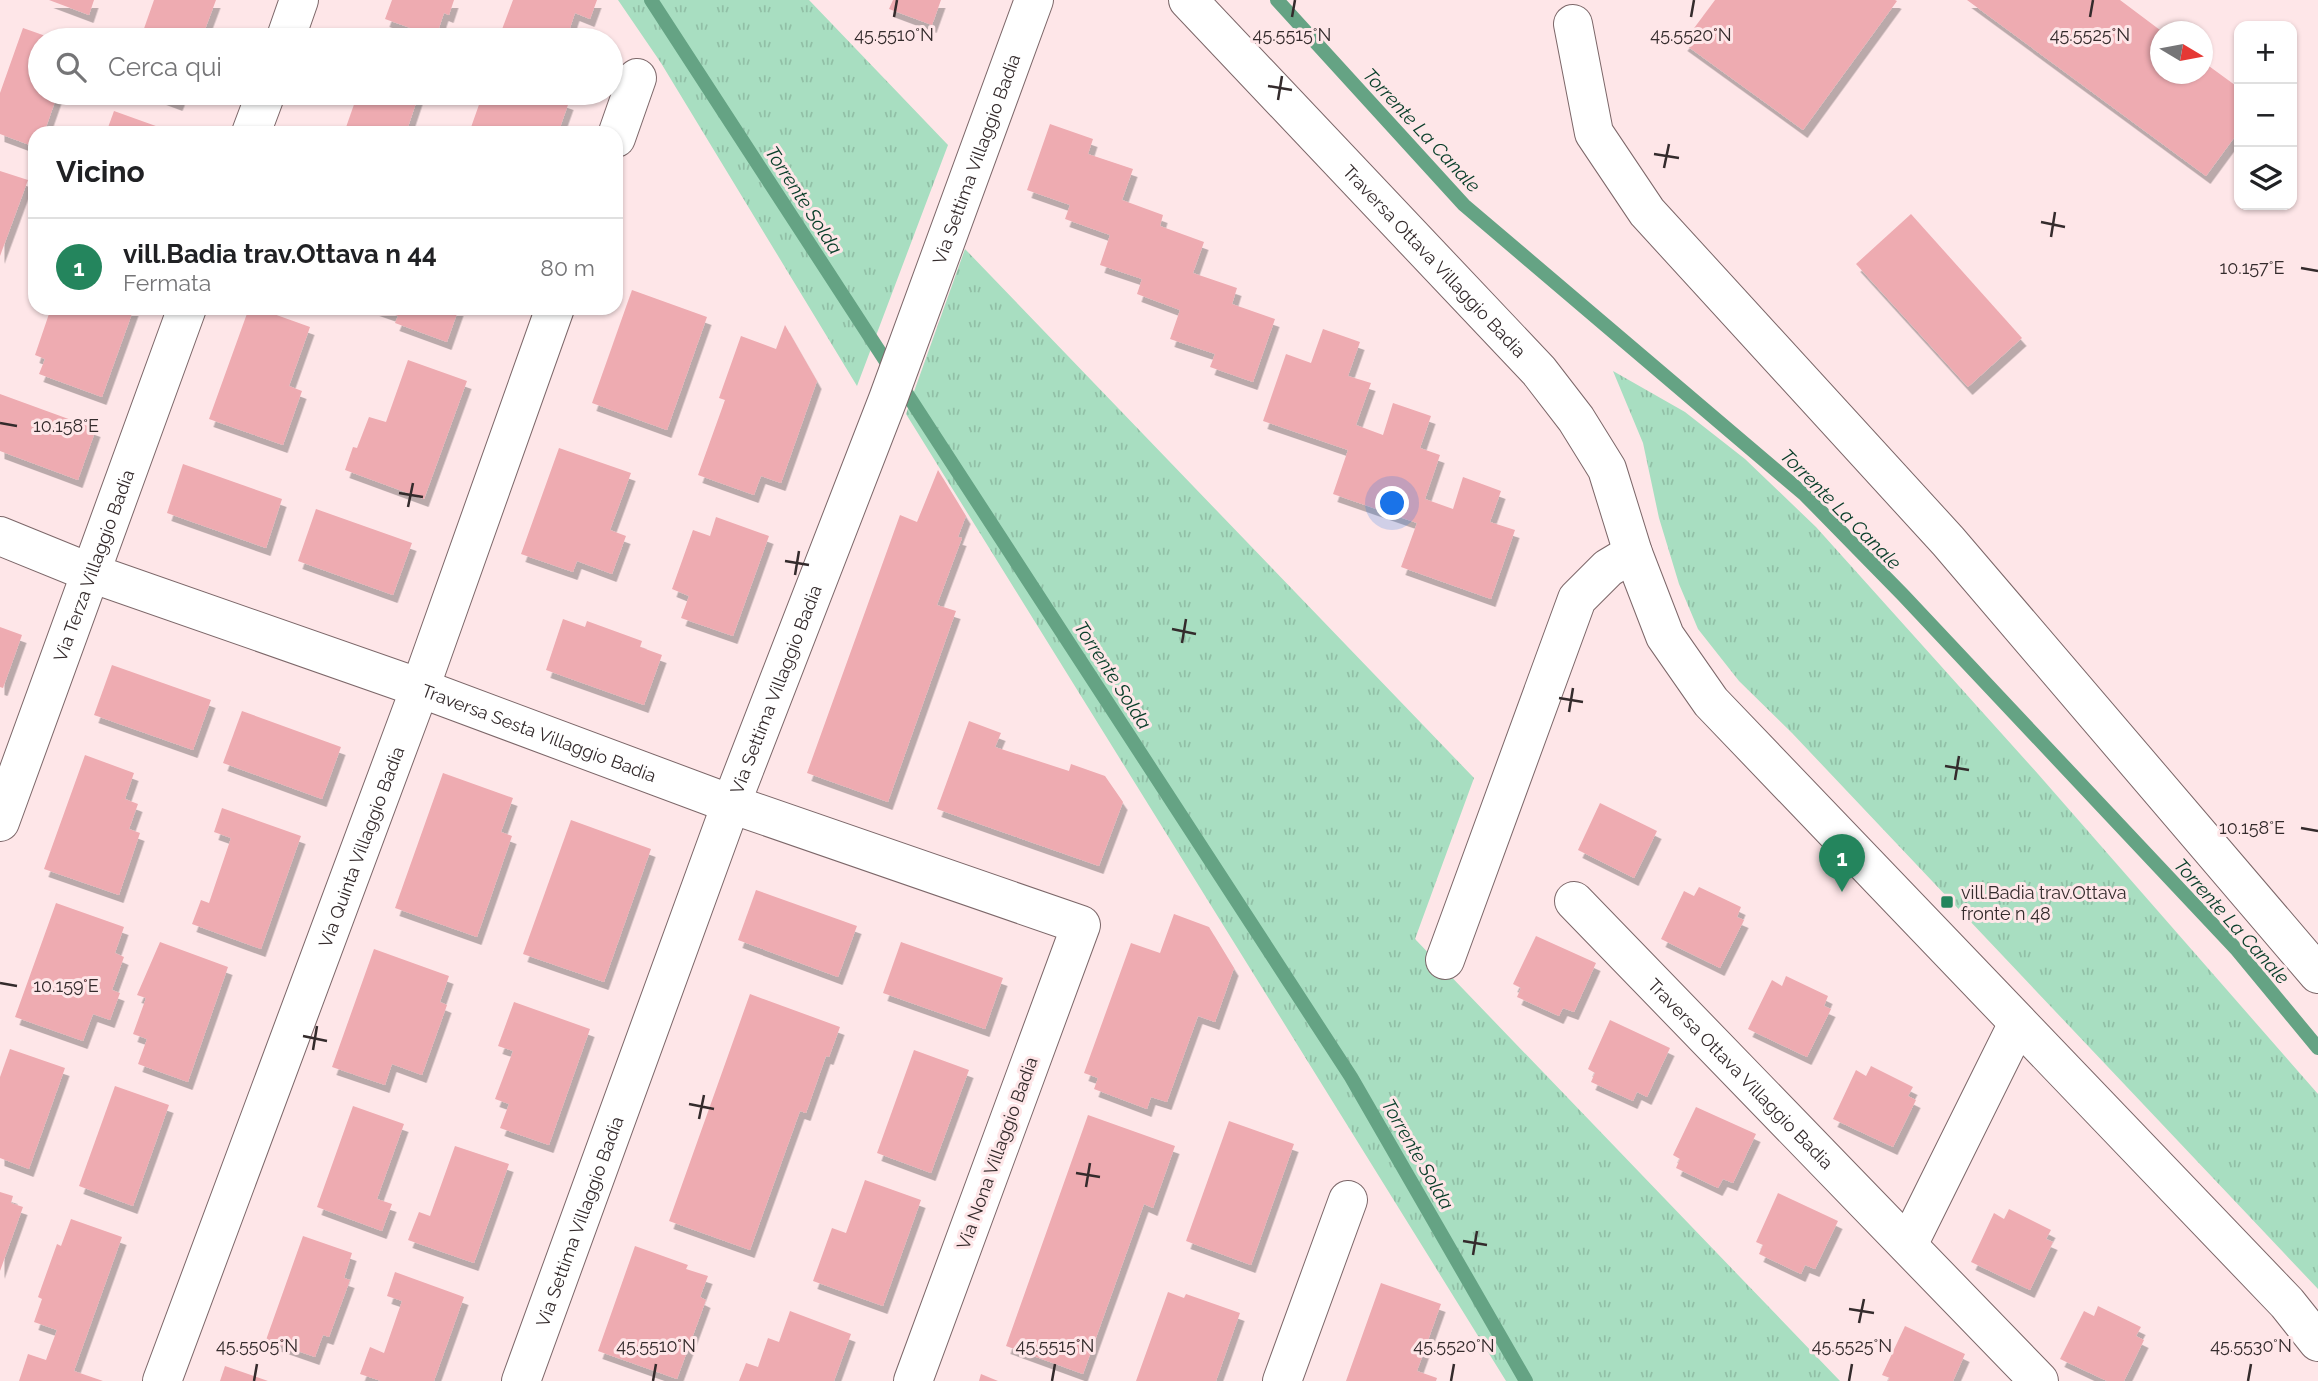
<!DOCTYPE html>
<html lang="it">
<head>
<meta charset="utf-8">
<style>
  :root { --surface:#fff; --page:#f6f6f6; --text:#202124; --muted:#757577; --line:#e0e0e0; --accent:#24855d }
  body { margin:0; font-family:Raleway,sans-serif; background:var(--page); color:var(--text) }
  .controls { position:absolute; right:21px; top:21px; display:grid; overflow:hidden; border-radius:14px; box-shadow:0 2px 5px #0004 }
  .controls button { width:63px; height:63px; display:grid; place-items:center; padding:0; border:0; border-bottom:2px solid var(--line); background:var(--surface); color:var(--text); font:35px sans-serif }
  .compass { position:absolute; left:2150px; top:21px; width:63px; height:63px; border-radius:50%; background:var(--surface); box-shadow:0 2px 5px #0004; rotate:100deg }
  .you { position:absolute; left:1393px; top:504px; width:24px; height:24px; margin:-18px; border:5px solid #fff; border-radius:50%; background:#1a73e8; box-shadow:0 0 0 10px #1a73e833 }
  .badge { display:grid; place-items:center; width:46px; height:46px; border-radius:50%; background:var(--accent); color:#fff; font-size:23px; font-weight:700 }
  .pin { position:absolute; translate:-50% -58px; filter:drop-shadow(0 2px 4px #0008) }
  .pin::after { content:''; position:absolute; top:37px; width:24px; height:21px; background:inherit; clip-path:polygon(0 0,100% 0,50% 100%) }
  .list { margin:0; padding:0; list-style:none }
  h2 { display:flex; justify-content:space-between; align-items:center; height:91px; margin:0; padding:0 28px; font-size:30px }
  h2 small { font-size:23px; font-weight:400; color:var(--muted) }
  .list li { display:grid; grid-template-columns:46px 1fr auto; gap:21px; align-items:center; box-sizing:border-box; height:98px; padding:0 28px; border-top:2px solid var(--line) }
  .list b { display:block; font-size:26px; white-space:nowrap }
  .list p { margin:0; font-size:23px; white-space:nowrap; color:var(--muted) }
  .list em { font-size:23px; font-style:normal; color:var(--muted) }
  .icon { flex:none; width:38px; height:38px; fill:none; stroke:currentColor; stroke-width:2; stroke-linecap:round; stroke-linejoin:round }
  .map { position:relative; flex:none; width:2318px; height:1381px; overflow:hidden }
  .search { position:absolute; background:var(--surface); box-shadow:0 2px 5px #0004; left:28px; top:28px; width:595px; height:77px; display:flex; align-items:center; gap:18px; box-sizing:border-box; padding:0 24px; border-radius:38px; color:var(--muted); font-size:26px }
  .panel { position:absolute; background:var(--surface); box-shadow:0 2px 5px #0004; left:28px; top:126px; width:595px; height:189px; border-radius:21px }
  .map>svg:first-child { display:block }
</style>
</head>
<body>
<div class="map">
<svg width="2318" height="1381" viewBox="0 0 2318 1381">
  <defs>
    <pattern id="park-tufts" width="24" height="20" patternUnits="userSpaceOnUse" patternTransform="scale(1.75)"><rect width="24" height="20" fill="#a8dec1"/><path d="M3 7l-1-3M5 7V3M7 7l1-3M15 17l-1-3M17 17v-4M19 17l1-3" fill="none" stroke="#91bfa6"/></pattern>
    <filter id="shadow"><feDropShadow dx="4.5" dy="8" stdDeviation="0" flood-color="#0004"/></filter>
  </defs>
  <rect width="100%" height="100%" fill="#fee6e8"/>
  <!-- park -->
  <g fill="url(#park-tufts)">
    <path d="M618 0H809L948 145 857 386 661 63Z"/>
    <path d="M965 249 1474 778 1415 939 1840 1381H1506L906 414Z"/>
    <path d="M1613 371 1685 412 1745 459 1816 527 2038 774 2318 1094V1289L1792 733 1739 681 1698 629 1679 584 1659 518 1643 443Z"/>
  </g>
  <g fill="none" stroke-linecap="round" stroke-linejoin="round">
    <!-- stream -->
    <g stroke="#65a384" stroke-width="14">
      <path d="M651 0 1351 1077 1526 1381"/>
      <path d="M1277 0 1464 205 1805 495 1903 595 2237 950 2318 1048"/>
    </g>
  </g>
  <!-- building -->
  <g fill="#eeabb1" filter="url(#shadow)">
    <path d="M49 0H94L89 15Z"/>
    <path d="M154 0H216L201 40H140Z"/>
    <path d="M392 0H454L449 15 444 13 436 37 385 19Z"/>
    <path d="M513 0H597L590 19 575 13 566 40H524L501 32Z"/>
    <path d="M893 0H941L932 25 889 9Z"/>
    <path d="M1715 0H1895L1897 1 1803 130 1683 43Z"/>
    <path d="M1967 0H2120L2160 30V74H2202V61L2239 88V131L2206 176Z"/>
    <path d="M23 28 57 40H40V93H58L44 133H35V147L0 134V93Z"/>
    <path d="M151 93H182L178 103Z"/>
    <path d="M358 93 419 94 406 133H344Z"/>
    <path d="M494 93H543L569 102 558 133H469L481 99 490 102Z"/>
    <path d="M114 111 167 130 166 133H106Z"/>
    <path d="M1050 124 1093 139 1088 154 1133 169 1122 200 1163 215 1160 226 1204 242 1193 273 1237 288 1232 304 1275 319 1253 382 1210 367 1215 354 1170 339 1180 310 1137 294 1142 279 1100 265 1110 235 1065 219 1070 205 1027 190Z"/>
    <path d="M0 171 28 180 0 256Z"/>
    <path d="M1911 214 2022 338 1968 387 1856 264Z"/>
    <path d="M632 290 707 317 667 430 592 403Z"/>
    <path d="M51 308H134L102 397 39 374 45 359 35 355Z"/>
    <path d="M249 308H257L310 327 289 386 302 391 283 445 209 419Z"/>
    <path d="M375 308H459L447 342 395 323 398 316Z"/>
    <path d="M785 325 817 381 781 483 761 476 754 495 698 475 725 400 719 398 741 336 776 349Z"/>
    <path d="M1323 329 1360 342 1348 376 1371 383 1356 425 1383 435 1393 403 1431 416 1420 448 1440 455 1425 499 1453 509 1463 477 1501 491 1490 522 1515 530 1491 599 1401 567 1417 523 1333 494 1348 450 1263 421 1286 354 1311 363Z"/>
    <path d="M408 360 467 381 424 499 345 470 353 447 357 448 369 417 386 422Z"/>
    <path d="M0 394 96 429 78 480 0 451Z"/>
    <path d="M559 448 631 473 610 530 626 536 612 574 577 561 573 572 521 554Z"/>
    <path d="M183 464 282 499 266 548 167 513Z"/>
    <path d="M938 470 966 516 958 537 962 538 937 605 956 611 888 802 807 773 900 515 917 522Z"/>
    <path d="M316 509 412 543 393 595 298 561Z"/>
    <path d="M716 517 769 536 733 636 681 618 689 596 672 589 693 530 710 536Z"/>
    <path d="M563 619 585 627 587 621 642 641 640 647 662 655 644 705 546 670Z"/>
    <path d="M0 627 22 635 3 688 0 687Z"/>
    <path d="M112 665 211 700 193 750 94 715Z"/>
    <path d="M242 711 341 747 322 799 223 763Z"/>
    <path d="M969 721 1001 733 995 747 1069 771 1071 764 1105 776 1123 802 1099 866 937 809Z"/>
    <path d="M85 755 134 773 125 799 138 804 129 829 140 833 119 895 44 869Z"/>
    <path d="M443 773 513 798 501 832 512 836 477 937 395 908Z"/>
    <path d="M1600 803 1657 831 1634 878 1578 850Z"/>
    <path d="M222 808 301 836 261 949 192 924 201 900 209 903 231 838 214 832Z"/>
    <path d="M571 820 651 849 604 982 523 954Z"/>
    <path d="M1699 887 1741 907 1737 917 1744 920 1720 968 1661 939 1684 891 1694 896Z"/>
    <path d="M756 890 857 926 838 977 738 940Z"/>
    <path d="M56 903 124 927 115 953 124 957 112 990 120 993 110 1020 93 1014 83 1041 15 1017Z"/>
    <path d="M1174 914 1209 927 1234 968 1215 1022 1198 1016 1167 1102 1151 1097 1147 1109 1094 1089 1098 1078 1084 1073 1131 943 1160 953Z"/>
    <path d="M1536 936 1596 963 1574 1012 1563 1008 1559 1016 1517 997 1521 988 1513 984Z"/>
    <path d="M160 942 228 967 188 1082 138 1064 147 1039 133 1034 146 998 137 995Z"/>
    <path d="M901 942 1003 978 985 1029 883 993Z"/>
    <path d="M374 949 449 976 440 1002 447 1005 422 1075 392 1064 385 1085 332 1067Z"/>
    <path d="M1786 976 1828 996 1824 1006 1831 1009 1807 1057 1748 1029 1772 980 1782 986Z"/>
    <path d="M750 994 840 1027 829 1057 826 1056 806 1113 800 1111 750 1250 669 1221Z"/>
    <path d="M514 1002 590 1029 549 1145 500 1128 509 1104 495 1099 513 1051 498 1046Z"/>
    <path d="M1610 1020 1670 1048 1647 1097 1637 1092 1633 1101 1591 1082 1595 1073 1588 1069Z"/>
    <path d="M10 1049 65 1068 29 1169 0 1158V1077Z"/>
    <path d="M914 1050 969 1070 931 1173 877 1153Z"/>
    <path d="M1871 1066 1913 1087 1908 1096 1916 1100 1893 1147 1833 1119 1856 1070 1866 1076Z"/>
    <path d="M115 1086 169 1105 133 1206 79 1186Z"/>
    <path d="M353 1106 404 1124 377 1199 392 1204 382 1231 317 1207Z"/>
    <path d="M1696 1107 1756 1134 1733 1183 1723 1179 1718 1188 1676 1168 1680 1159 1673 1155Z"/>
    <path d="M1088 1115 1175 1146 1153 1208 1144 1204 1083 1374 1006 1346Z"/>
    <path d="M1229 1121 1294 1144 1251 1265 1186 1241Z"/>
    <path d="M455 1146 509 1164 474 1263 408 1240 419 1212 430 1216Z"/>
    <path d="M865 1180 921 1200 883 1306 813 1281 832 1228 846 1233Z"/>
    <path d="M0 1192 13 1196 11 1203 23 1207 0 1271Z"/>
    <path d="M1778 1193 1838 1221 1815 1269 1805 1265 1801 1274 1759 1254 1763 1245 1756 1242Z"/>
    <path d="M2009 1209 2051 1230 2046 1239 2053 1242 2030 1290 1971 1262 1994 1213 2004 1219Z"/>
    <path d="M71 1219 122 1237 74 1371 103 1381H19L28 1354 46 1360 57 1330 34 1322 42 1299 38 1297 57 1244 61 1246Z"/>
    <path d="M303 1236 352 1253 344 1278 350 1280 329 1337 323 1335 315 1357 266 1340Z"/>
    <path d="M635 1246 688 1265 686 1269 708 1276 700 1297 706 1300 677 1379 598 1351Z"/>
    <path d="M395 1272 464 1297 434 1381H381L360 1374 370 1347 384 1353 402 1301 387 1296Z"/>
    <path d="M1381 1283 1441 1304 1417 1371 1437 1378 1436 1381H1346Z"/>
    <path d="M1168 1292 1184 1298 1186 1294 1240 1313 1216 1381H1136Z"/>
    <path d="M2098 1306 2141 1327 2136 1336 2144 1340 2124 1381H2107L2060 1359 2084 1311 2094 1316Z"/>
    <path d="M790 1311 851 1334 834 1381H739L746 1363 758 1367 768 1338 779 1342Z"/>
    <path d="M1905 1326 1965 1354 1953 1381H1888L1890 1378 1882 1375Z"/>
    <path d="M225 1366 268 1381H220Z"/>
    <path d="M981 1374 998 1381H979Z"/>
  </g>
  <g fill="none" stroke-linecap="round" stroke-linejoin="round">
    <defs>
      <g id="minor">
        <path id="s1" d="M1188 0 1539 371 1576 419 1607 469 1633 553 1665 636 1711 702 2287 1303 2318 1342"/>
        <path d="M1573 24 1594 133 1647 212 1948 541 2318 974"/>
        <path d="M285 40 299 0"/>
        <path d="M251 133 266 93"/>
        <path d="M616 138 637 78"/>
        <path id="s2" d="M0 536 91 573 420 688 731 804 1081 925 913 1381"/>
        <path id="s3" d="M0 822 187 308"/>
        <path id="s4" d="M1574 901 2039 1381"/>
        <path d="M1445 960 1577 599 1608 568 1633 553"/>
        <path d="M1908 1245 2018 1023"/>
        <path id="s5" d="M162 1381 420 688 555 308"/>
        <path id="s6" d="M521 1381 731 804 888 399 1034 0"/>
        <path d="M1282 1381 1348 1200"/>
      </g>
    </defs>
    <!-- minor casing -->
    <use href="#minor" stroke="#7c6769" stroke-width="40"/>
    <!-- minor -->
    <use href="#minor" stroke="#fff" stroke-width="38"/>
  </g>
  <!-- ticks -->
  <path fill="none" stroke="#342b2c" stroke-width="2.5" d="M894 17 897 0M1292 17 1295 0M1691 17 1694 0M2090 17 2093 0M1268 86 1292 90M1278 100 1282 76M1654 154 1679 158M1664 168 1669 144M2041 222 2065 227M2051 237 2055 212M2301 268 2318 271M0 423 17 426M399 493 423 497M408 507 413 483M785 561 809 565M795 575 799 551M1172 629 1196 634M1182 643 1186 619M1559 698 1583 702M1569 712 1573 688M1945 766 1969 770M1955 780 1959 756M2301 828 2318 831M0 983 17 986M303 1036 327 1041M313 1050 317 1026M689 1104 714 1109M699 1119 704 1095M1076 1173 1100 1177M1086 1187 1090 1163M1463 1241 1487 1245M1473 1255 1477 1231M1849 1309 1874 1313M1859 1323 1864 1299M254 1381 257 1364M653 1381 656 1364M1052 1381 1055 1364M1451 1381 1454 1364M1849 1381 1852 1364M2248 1381 2251 1364"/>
  <!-- markers -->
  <rect fill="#24855d" stroke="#fee6e8" stroke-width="2.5" x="1940" y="895" width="14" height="14" rx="3.5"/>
  <g text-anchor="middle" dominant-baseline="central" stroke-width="6" stroke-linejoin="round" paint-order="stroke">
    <!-- street labels -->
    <g font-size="18" fill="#342b2c" stroke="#fee6e8">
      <text stroke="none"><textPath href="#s6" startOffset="1304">Via Settima Villaggio Badia</textPath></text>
      <text stroke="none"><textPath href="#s1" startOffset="359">Traversa Ottava Villaggio Badia</textPath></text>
      <text stroke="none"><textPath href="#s3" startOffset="273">Via Terza Villaggio Badia</textPath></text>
      <text stroke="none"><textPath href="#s6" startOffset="737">Via Settima Villaggio Badia</textPath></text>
      <text stroke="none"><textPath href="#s2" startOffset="574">Traversa Sesta Villaggio Badia</textPath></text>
      <text stroke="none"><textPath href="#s5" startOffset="570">Via Quinta Villaggio Badia</textPath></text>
      <text stroke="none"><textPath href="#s4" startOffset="240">Traversa Ottava Villaggio Badia</textPath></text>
      <text transform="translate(997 1153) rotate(-70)">Via Nona Villaggio Badia</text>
      <text stroke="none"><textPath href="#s6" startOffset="170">Via Settima Villaggio Badia</textPath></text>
    </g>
    <!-- poi labels -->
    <g font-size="18" fill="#342b2c" stroke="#fee6e8" text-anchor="start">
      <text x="1961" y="892">vill.Badia trav.Ottava<tspan x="1961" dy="21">fronte n 48</tspan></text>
    </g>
    <!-- water labels -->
    <g font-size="19" font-style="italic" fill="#073d28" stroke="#fee6e8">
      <text transform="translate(1422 130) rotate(47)">Torrente La Canale</text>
      <text transform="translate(804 200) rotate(57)">Torrente Solda</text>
      <text transform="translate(1841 509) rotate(45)">Torrente La Canale</text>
      <text transform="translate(1113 675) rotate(57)">Torrente Solda</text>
      <text transform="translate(2232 921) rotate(48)">Torrente La Canale</text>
      <text transform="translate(1418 1154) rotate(60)">Torrente Solda</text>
    </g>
  </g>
  <g font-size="18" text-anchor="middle" fill="#342b2c" stroke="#fee6e8" stroke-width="6" stroke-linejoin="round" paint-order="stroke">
    <text x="894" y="41">45.5510°N</text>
    <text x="1292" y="41">45.5515°N</text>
    <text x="1691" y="41">45.5520°N</text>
    <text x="2090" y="41">45.5525°N</text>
    <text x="2252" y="274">10.157°E</text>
    <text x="66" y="432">10.158°E</text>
    <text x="2252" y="834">10.158°E</text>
    <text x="66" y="992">10.159°E</text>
    <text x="257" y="1352">45.5505°N</text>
    <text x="656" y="1352">45.5510°N</text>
    <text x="1055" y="1352">45.5515°N</text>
    <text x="1454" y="1352">45.5520°N</text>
    <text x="1852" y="1352">45.5525°N</text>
    <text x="2251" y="1352">45.5530°N</text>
  </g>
</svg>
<div class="controls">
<button>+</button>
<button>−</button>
<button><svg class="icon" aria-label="layers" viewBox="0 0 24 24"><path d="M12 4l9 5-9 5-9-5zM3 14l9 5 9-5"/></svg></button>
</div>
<svg class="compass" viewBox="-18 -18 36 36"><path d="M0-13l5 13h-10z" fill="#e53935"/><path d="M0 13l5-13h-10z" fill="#757577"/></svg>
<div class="you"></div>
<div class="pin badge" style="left:1842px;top:892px">1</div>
<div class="search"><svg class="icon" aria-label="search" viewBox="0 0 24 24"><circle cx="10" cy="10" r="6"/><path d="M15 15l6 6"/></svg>Cerca qui</div>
<section class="panel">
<h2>Vicino<small></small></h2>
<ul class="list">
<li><span class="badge">1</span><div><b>vill.Badia trav.Ottava n 44</b><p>Fermata</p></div><em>80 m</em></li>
</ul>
</section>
</div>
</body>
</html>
